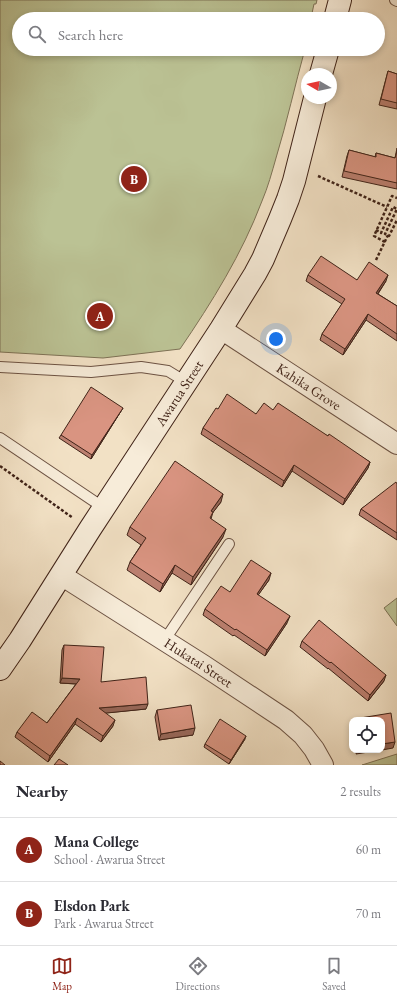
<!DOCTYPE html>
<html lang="en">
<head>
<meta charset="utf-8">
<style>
  :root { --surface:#fff; --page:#f7f7f7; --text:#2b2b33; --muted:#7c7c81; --line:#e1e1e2; --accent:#8f2418 }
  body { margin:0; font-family:"EB Garamond",serif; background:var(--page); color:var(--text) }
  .controls { position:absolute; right:12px; bottom:12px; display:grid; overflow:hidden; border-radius:8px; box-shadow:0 2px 6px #0003 }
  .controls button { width:36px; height:36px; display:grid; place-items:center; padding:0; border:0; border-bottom:1px solid var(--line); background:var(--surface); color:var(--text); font:20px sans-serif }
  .compass { position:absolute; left:301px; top:68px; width:36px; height:36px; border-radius:50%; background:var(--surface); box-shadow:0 2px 6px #0003; rotate:279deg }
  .you { position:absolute; left:276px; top:339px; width:14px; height:14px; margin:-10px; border:3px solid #fff; border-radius:50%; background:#1a73e8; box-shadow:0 0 0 6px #1a73e833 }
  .badge { display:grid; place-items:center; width:26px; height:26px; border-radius:50%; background:var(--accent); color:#fff; font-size:13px; font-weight:700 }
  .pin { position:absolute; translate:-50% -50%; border:2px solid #fff; box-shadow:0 1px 4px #0006 }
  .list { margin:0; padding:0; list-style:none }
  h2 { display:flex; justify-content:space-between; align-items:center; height:52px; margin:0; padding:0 16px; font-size:17px }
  h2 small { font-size:13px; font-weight:400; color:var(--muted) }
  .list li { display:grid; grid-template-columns:26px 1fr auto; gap:12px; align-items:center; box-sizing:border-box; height:64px; padding:0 16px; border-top:1px solid var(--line) }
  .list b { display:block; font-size:15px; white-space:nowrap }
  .list p { margin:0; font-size:13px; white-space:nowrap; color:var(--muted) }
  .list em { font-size:13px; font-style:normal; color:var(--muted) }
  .icon { flex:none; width:22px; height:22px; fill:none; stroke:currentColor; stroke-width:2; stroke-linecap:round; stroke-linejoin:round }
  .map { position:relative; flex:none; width:397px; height:765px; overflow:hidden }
  .search { position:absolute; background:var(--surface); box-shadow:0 2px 6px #0003; left:12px; right:12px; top:12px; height:44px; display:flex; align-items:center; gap:10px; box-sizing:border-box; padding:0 14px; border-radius:22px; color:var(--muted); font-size:15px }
  .sheet { height:180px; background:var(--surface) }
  nav { display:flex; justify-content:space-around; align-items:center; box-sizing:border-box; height:56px; border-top:1px solid var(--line); background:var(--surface); font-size:11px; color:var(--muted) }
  nav a { display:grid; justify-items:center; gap:2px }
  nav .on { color:var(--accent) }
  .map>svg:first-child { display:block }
</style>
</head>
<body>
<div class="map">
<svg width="397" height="765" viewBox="0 0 397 765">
  <rect width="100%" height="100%" fill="#f2e1c5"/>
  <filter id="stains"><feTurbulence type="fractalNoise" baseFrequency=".005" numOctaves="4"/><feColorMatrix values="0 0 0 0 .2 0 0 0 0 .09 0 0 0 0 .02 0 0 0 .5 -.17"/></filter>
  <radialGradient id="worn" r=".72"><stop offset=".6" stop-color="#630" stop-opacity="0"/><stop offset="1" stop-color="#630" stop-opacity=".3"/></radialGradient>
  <!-- green -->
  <g fill="#bbc294" stroke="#7e7256">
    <path d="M0 0H317L316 4H314L311 18 313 19H19V49H305C295 85 287 122 276 158 272 172 268 187 262 201 242 254 212 302 180 349L103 358 0 352Z"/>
    <path d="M397 598V626L384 608Z"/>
    <path d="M397 754V765H362Z"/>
  </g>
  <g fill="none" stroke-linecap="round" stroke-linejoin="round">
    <defs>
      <g id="lane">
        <path d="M395 0 397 1"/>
        <path d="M0 367 91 372 141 367 168 371 186 382"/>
        <path d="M0 438 104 508"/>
        <path d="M164 641 229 544"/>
      </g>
      <g id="street">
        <path id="s1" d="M221 329 397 444"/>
        <path id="s2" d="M61 575 203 665 286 720 303 735 314 749 323 765"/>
      </g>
      <g id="secondary">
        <path d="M335 19 340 0"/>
        <path d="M321 74 328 49"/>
        <path id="s3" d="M0 669 20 640 90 529 221 329 255 274 263 259 280 219 288 199 294 181 315 98"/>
      </g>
    </defs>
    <!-- lane casing -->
    <use href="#lane" stroke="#6c5243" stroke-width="12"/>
    <!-- street casing -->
    <use href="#street" stroke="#6c5243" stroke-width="22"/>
    <!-- secondary casing -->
    <use href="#secondary" stroke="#402318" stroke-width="24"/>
    <!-- path -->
    <g stroke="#402318" stroke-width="2.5" stroke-dasharray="3 2" stroke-linecap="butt">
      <path d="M318 176 387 207"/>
      <path d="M376 230 381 233 393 207 397 209 385 234 389 236 397 220"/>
      <path d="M385 242 374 236 392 196 397 198"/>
      <path d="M376 260 388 235"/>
      <path d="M0 466 73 518"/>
    </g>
    <!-- lane -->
    <use href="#lane" stroke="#f7ecd9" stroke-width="10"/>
    <!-- street -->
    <use href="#street" stroke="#f7ecd9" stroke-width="20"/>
    <!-- secondary -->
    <use href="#secondary" stroke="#f7ecd9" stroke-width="22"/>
  </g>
  <!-- wall -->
  <g fill="#bb7f6f" stroke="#402318">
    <path d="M388 71 397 74V109L379 105Z"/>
    <path d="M397 148V189L342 177 347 156 349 150 375 157 376 153 395 158Z"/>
    <path d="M308 275 357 280 386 281 378 294 397 306V341L366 320 343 355 320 340 322 334 342 304 306 281Z"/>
    <path d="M218 409 256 414 273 410 328 436 370 462 368 468 343 505 292 471 282 487 201 434 203 428Z"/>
    <path d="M121 411 91 459 59 438 61 435Z"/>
    <path d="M397 484V540L359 515 361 509Z"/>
    <path d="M221 502 213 512 211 519 223 537 191 585 172 573 160 592 127 570 130 562 141 545 127 535 130 527Z"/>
    <path d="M269 580 258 595 287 623 265 656 234 635 233 636 203 615 205 609 230 592Z"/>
    <path d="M302 641 384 681 368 701 328 668V669L300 647Z"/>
    <path d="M64 645 101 682 146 709 105 713 113 726 101 742 75 724 48 762 15 737 17 732 47 723 76 684 60 683 62 650Z"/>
    <path d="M157 710 193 735 159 740 155 717Z"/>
    <path d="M245 739 229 764 204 747 205 744Z"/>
  </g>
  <!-- shaded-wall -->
  <g fill="#98685a" stroke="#402318">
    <path d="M388 275 386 281 374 299 376 293Z"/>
    <path d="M368 314 366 320 343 355 345 349Z"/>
    <path d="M123 408 121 411 91 459 92 455Z"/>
    <path d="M370 462 368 468 343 505 345 499Z"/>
    <path d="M294 465 292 471 282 487 284 481Z"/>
    <path d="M223 494 221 502 208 519 211 511Z"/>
    <path d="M226 529 223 537 191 585 193 577Z"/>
    <path d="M175 565 172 573 160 592 163 584Z"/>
    <path d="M271 573 269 580 254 601 257 594Z"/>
    <path d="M290 616 287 623 265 656 267 650Z"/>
    <path d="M386 675 384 681 368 701 370 695Z"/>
    <path d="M62 678 80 679 78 684 60 683Z"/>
    <path d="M148 704 146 709 97 714 99 708Z"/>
    <path d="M77 718 75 724 48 762 50 756Z"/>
    <path d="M115 720 113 726 101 742 103 736Z"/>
    <path d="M195 728 193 735 159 740 161 734Z"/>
    <path d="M246 736 245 739 229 764 231 760Z"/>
    <path d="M395 742 393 748 382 750V744Z"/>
    <path d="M357 750H381L356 754Z"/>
  </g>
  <!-- building -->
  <g fill="#d99481" stroke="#402318">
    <path d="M388 71 397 74V103L381 99Z"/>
    <path d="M349 150 376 157V153L395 158 397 151V183L344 171Z"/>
    <path d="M321 256 357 280 369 262 388 275 376 293 397 306V334L368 314 345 349 322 334 345 299 308 275Z"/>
    <path d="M91 387 123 408 92 455 61 435Z"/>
    <path d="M227 394 256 414 264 403 273 410 278 403 328 436 329 434 370 462 345 499 294 465 284 481 203 428 216 408 218 409Z"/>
    <path d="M175 461 223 494 211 511 213 512 210 518 226 529 193 577 175 565 163 584 130 562 146 538 130 527Z"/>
    <path d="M396 482 397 484V533L361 509Z"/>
    <path d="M251 560 271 573 257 594 290 616 267 650 236 629 235 630 205 609 221 586 230 592Z"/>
    <path d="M319 620 386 675 370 695 331 662 330 663 302 641Z"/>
    <path d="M64 645 104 647 101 682 146 677 148 704 99 708 115 720 103 736 77 718 50 756 17 732 32 712 47 723 80 679 62 678Z"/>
    <path d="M191 705 195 728 161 734 157 710Z"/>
    <path d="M391 713 395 742 382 744V720H354V719Z"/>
    <path d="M220 719 246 736 231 760 205 744Z"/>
    <path d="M59 759 68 765H54Z"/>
    <path d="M0 761 5 765H0Z"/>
  </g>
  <g text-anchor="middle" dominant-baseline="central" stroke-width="3" stroke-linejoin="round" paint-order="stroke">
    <!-- street labels -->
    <g font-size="14" fill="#402318" stroke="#f7ecd9">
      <text stroke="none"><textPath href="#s1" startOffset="105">Kahika Grove</textPath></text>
      <text stroke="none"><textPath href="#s3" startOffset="329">Awarua Street</textPath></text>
      <text stroke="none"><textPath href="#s2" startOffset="163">Hukatai Street</textPath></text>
    </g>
  </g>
  <rect width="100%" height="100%" filter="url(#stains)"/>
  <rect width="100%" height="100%" fill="url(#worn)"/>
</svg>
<div class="controls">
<button><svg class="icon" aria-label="locate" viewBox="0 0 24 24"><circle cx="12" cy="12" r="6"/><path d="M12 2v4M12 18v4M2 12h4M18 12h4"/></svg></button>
</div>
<svg class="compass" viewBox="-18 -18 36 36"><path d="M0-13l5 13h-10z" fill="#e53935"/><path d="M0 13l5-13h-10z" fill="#7c7c81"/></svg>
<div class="you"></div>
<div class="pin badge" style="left:100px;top:316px">A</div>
<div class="pin badge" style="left:134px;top:179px">B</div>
<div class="search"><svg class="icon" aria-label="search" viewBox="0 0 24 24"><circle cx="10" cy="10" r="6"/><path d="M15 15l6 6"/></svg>Search here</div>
</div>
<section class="sheet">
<h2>Nearby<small>2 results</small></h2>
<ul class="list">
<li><span class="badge">A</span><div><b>Mana College</b><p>School · Awarua Street</p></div><em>60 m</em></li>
<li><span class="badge">B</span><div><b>Elsdon Park</b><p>Park · Awarua Street</p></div><em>70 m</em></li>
</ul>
</section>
<nav>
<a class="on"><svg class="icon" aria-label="map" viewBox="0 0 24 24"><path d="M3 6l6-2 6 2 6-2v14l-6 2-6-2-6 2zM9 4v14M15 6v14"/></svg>Map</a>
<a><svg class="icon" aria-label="directions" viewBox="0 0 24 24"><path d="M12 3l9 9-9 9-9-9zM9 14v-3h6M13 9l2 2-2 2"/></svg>Directions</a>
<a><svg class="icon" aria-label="saved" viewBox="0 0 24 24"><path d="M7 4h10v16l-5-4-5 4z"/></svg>Saved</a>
</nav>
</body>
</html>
